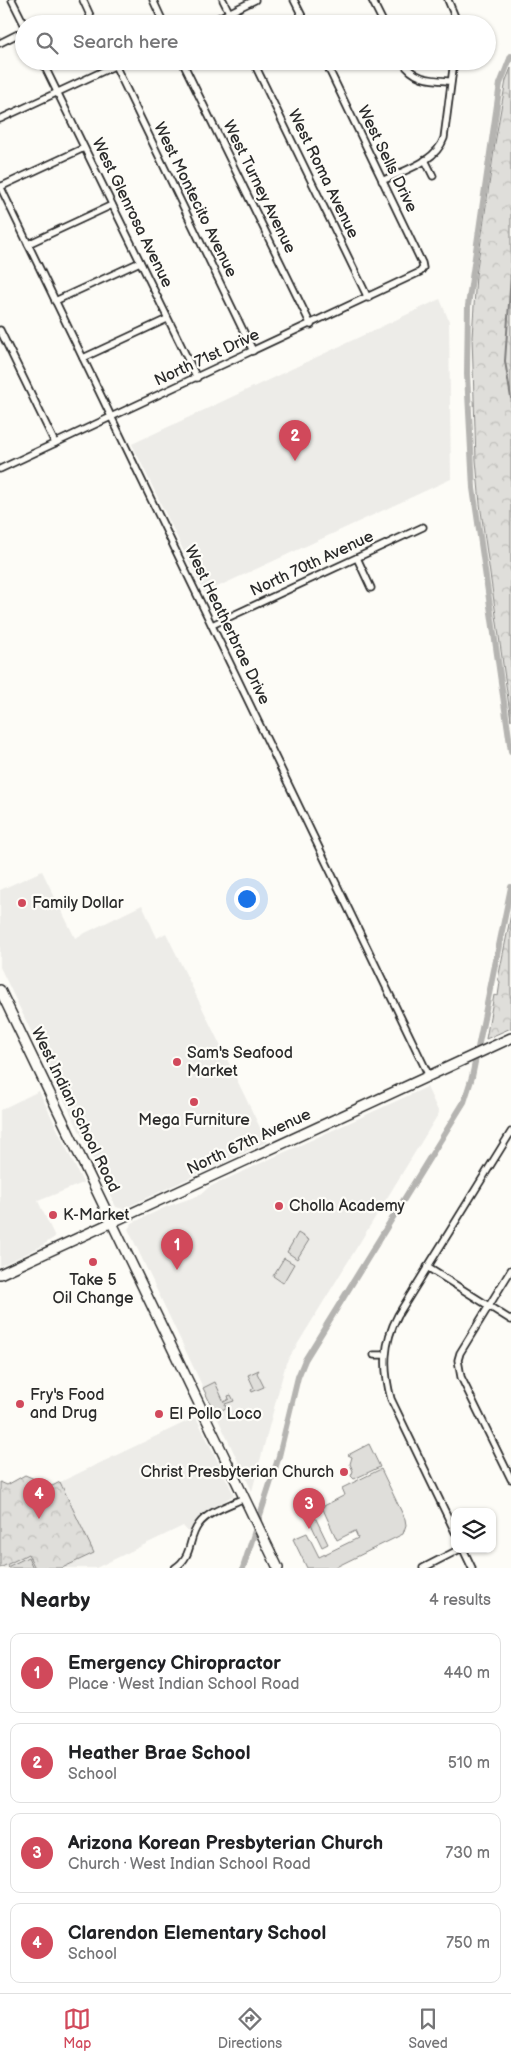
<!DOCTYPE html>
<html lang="en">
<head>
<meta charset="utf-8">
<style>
  :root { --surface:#fff; --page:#f6f6f6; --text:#202124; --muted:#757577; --line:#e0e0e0; --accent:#d1495b }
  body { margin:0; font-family:"Balsamiq Sans",sans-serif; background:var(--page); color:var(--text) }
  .controls { position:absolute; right:15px; bottom:15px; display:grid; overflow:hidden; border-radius:10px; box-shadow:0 1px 4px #0004 }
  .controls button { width:45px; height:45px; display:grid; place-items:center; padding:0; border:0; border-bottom:1px solid var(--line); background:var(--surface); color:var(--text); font:25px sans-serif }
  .you { position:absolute; left:246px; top:898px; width:18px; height:18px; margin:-12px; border:4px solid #fff; border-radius:50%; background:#1a73e8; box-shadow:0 0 0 8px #1a73e833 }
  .badge { display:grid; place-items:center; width:32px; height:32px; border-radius:50%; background:var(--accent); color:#fff; font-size:16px; font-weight:700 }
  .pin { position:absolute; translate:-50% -41px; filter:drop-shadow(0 1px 2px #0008) }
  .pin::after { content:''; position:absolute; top:26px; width:18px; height:15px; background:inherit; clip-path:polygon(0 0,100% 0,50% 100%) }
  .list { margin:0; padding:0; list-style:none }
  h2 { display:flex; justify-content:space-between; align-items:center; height:65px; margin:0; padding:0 20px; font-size:21px }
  h2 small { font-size:16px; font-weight:400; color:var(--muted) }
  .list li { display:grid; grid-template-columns:32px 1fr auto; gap:15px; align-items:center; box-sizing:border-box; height:80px; margin:0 10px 10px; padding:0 10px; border:1px solid var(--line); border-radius:10px }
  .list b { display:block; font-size:19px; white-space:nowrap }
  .list p { margin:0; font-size:16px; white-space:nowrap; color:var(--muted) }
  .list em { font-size:16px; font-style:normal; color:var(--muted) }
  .icon { flex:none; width:28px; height:28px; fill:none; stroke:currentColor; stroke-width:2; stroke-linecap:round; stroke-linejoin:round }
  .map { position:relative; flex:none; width:511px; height:1568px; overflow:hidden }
  .search { position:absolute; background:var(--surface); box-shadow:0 1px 4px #0004; left:15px; right:15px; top:15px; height:55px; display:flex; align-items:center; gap:12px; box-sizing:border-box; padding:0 18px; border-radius:28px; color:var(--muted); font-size:19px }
  .sheet { height:425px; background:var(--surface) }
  nav { display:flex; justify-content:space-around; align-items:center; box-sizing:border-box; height:70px; border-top:1px solid var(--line); background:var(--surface); font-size:14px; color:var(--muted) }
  nav a { display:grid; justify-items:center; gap:2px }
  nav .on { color:var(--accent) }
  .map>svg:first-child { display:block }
</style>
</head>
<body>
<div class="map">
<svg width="511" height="1568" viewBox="0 0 511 1568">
  <defs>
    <pattern id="forest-crowns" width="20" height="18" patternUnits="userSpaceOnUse" patternTransform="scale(1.25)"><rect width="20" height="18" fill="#dfdeda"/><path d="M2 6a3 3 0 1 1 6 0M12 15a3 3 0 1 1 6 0" fill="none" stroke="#c0bfbb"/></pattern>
  </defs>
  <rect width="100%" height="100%" fill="#fdfcf7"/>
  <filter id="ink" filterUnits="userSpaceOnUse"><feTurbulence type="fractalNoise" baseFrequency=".02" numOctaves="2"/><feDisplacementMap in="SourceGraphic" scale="10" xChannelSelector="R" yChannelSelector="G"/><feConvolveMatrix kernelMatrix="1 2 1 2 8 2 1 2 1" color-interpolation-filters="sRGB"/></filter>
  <g filter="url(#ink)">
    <!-- built -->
    <g fill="#edece8">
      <path d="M440 299 449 321 451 479 204 593 132 444Z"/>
      <path d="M42 871 75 938 142 905 157 938 166 933 267 1142 123 1209 116 1207 0 967V890Z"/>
      <path d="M427 1087 439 1113 286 1363 252 1491 128 1229 132 1223 166 1207 200 1195 209 1187Z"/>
      <path d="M39 1091 83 1183 38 1201 55 1237 40 1247 0 1266V1110Z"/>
      <path d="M196 1417 234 1495 202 1514 189 1533 183 1526 96 1568H0V1482L7 1485 25 1475 52 1486Z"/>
    </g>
    <!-- grass -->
    <g fill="#dfdeda" stroke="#858482">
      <path d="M298 1233 309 1240 297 1259 287 1252Z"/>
      <path d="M284 1258 294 1264 283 1283 273 1276Z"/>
      <path d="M259 1370 257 1373 264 1387 252 1392 251 1390 254 1388 248 1375Z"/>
      <path d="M215 1382 224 1402 229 1399 228 1396 231 1395 234 1401 225 1404 226 1408 215 1413 203 1388Z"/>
      <path d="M369 1444 380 1467 354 1479 351 1476 353 1471 350 1464 352 1457 348 1455Z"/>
      <path d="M381 1469 405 1519 406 1525 403 1534 334 1568H307L293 1539 307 1533 319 1557 358 1538 355 1531 337 1540 322 1507 345 1495 342 1488Z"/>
      <path d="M315 1517 328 1544 322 1547 309 1520Z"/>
      <path d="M28 1557 33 1568H8L7 1567Z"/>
    </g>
    <!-- forest -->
    <g fill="url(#forest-crowns)" stroke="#858482">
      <path d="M511 68V720L480 504 476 460 472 337 476 275 495 143 506 80Z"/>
      <path d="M511 914V1028L486 1039 494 995 498 996 500 982 498 979Z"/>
      <path d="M25 1475 52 1486 60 1482 94 1553 62 1568H35L28 1554 0 1568V1482L7 1485Z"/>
    </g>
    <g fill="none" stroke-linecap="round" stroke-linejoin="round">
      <!-- stream -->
      <path stroke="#7e7d7b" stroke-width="2" d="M511 275 505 361 511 398"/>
      <!-- canal -->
      <g stroke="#b5b4b1" stroke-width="6">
        <path d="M511 56 500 84 468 306 467 374 473 488 511 751"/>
        <path d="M243 1568 279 1456 298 1377 305 1360 464 1102 472 1077 511 887"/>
      </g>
      <defs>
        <g id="minor">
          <path d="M12 0 24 24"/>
          <path d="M83 0 94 24"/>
          <path d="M153 0 164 24"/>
          <path d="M223 0 235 24"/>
          <path d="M294 0 306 24"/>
          <path d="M372 0 384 24"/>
          <path d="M448 0 458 24"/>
          <path d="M206 24 255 0"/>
          <path d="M0 43 24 31"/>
          <path d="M42 61 197 378"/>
          <path d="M113 61 253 351"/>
          <path d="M182 61 311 325"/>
          <path d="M253 61 368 298"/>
          <path d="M402 61C414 80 430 80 450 81"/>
          <path d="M0 119 125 61"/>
          <path d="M425 160 433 176"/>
          <path d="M382 181C404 170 435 163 444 138L454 61"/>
          <path d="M0 186 429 1076"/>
          <path d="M0 187 84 148"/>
          <path d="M28 244 112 205"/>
          <path d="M55 301 140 262"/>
          <path d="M0 330 55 443"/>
          <path d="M83 358 167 319"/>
          <path d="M0 469 420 272 423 268 422 263 325 61"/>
          <path d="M357 558 371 588"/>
          <path d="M212 625 423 527"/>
          <path d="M427 1267 511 1320"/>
          <path d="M511 1270 460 1353 458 1360 461 1377 511 1479"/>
          <path d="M374 1355H385"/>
          <path d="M455 1532 391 1399C383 1369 383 1343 398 1315L511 1132"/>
          <path d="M463 1549 472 1568"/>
          <path d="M175 1568C194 1555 187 1539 199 1524 209 1511 230 1505 244 1498"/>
          <path d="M423 1568 460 1549"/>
        </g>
        <g id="secondary">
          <path d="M0 990 278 1568"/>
          <path d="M0 1274 511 1038"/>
        </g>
      </defs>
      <!-- minor casing -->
      <use href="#minor" stroke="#2b2b2b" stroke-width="9"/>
      <!-- secondary casing -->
      <use href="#secondary" stroke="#2b2b2b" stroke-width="12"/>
      <!-- minor -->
      <use href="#minor" stroke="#fdfcf7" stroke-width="5.5"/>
      <!-- secondary -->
      <use href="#secondary" stroke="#fdfcf7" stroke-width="9"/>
    </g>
  </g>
  <!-- markers -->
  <g fill="#d1495b" stroke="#fdfcf7" stroke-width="2">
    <circle cx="22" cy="903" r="5"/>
    <circle cx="177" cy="1062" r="5"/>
    <circle cx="194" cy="1102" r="5"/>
    <circle cx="279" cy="1206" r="5"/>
    <circle cx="53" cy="1215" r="5"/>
    <circle cx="93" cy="1262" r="5"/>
    <circle cx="20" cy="1404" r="5"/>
    <circle cx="159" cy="1414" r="5"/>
    <circle cx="344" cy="1472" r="5"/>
  </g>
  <g text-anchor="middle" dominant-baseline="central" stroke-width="4.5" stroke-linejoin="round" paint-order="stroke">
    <!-- street labels -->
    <g font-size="16" fill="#2b2b2b" stroke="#fdfcf7">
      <text transform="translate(387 159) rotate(64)">West Sells Drive</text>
      <text transform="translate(323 174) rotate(64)">West Roma Avenue</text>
      <text transform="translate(259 187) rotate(64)">West Turney Avenue</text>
      <text transform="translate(195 200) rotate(64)">West Montecito Avenue</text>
      <text transform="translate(132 213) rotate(64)">West Glenrosa Avenue</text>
      <text transform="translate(207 358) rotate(-25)">North 71st Drive</text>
      <text transform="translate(312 564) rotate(-25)">North 70th Avenue</text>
      <text transform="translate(227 625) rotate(64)">West Heatherbrae Drive</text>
      <text transform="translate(75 1110) rotate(64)">West Indian School Road</text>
      <text transform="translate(249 1142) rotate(-25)">North 67th Avenue</text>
    </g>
    <!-- poi labels -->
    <g font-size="16" fill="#2b2b2b" stroke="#fdfcf7" text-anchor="start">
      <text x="32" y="903">Family Dollar</text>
      <text x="187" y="1053">Sam's Seafood<tspan x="187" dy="18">Market</tspan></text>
      <text x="194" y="1120" text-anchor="middle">Mega Furniture</text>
      <text x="289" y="1206">Cholla Academy</text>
      <text x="63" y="1215">K-Market</text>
      <text x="93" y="1280" text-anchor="middle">Take 5<tspan x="93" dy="18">Oil Change</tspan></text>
      <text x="30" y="1395">Fry's Food<tspan x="30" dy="18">and Drug</tspan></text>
      <text x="169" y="1414">El Pollo Loco</text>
      <text x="334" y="1472" text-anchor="end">Christ Presbyterian Church</text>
    </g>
  </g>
</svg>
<div class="controls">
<button><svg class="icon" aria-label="layers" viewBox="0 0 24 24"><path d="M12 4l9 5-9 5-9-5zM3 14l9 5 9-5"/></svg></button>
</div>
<div class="you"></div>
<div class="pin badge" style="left:177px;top:1270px">1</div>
<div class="pin badge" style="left:295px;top:461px">2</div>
<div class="pin badge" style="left:309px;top:1529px">3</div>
<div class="pin badge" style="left:39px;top:1519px">4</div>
<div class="search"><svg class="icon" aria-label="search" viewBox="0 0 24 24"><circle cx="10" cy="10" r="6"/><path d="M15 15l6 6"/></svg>Search here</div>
</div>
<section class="sheet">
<h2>Nearby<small>4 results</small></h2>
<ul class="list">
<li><span class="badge">1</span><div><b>Emergency Chiropractor</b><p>Place · West Indian School Road</p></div><em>440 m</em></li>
<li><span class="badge">2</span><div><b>Heather Brae School</b><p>School</p></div><em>510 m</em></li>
<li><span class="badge">3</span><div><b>Arizona Korean Presbyterian Church</b><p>Church · West Indian School Road</p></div><em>730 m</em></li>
<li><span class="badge">4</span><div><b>Clarendon Elementary School</b><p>School</p></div><em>750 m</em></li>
</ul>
</section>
<nav>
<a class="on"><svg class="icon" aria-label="map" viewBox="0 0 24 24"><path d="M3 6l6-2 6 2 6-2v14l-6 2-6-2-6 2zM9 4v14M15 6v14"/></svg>Map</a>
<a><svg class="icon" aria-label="directions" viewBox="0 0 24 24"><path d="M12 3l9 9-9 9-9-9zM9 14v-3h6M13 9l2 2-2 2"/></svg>Directions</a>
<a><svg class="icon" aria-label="saved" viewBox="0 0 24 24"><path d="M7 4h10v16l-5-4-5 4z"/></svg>Saved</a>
</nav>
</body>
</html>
